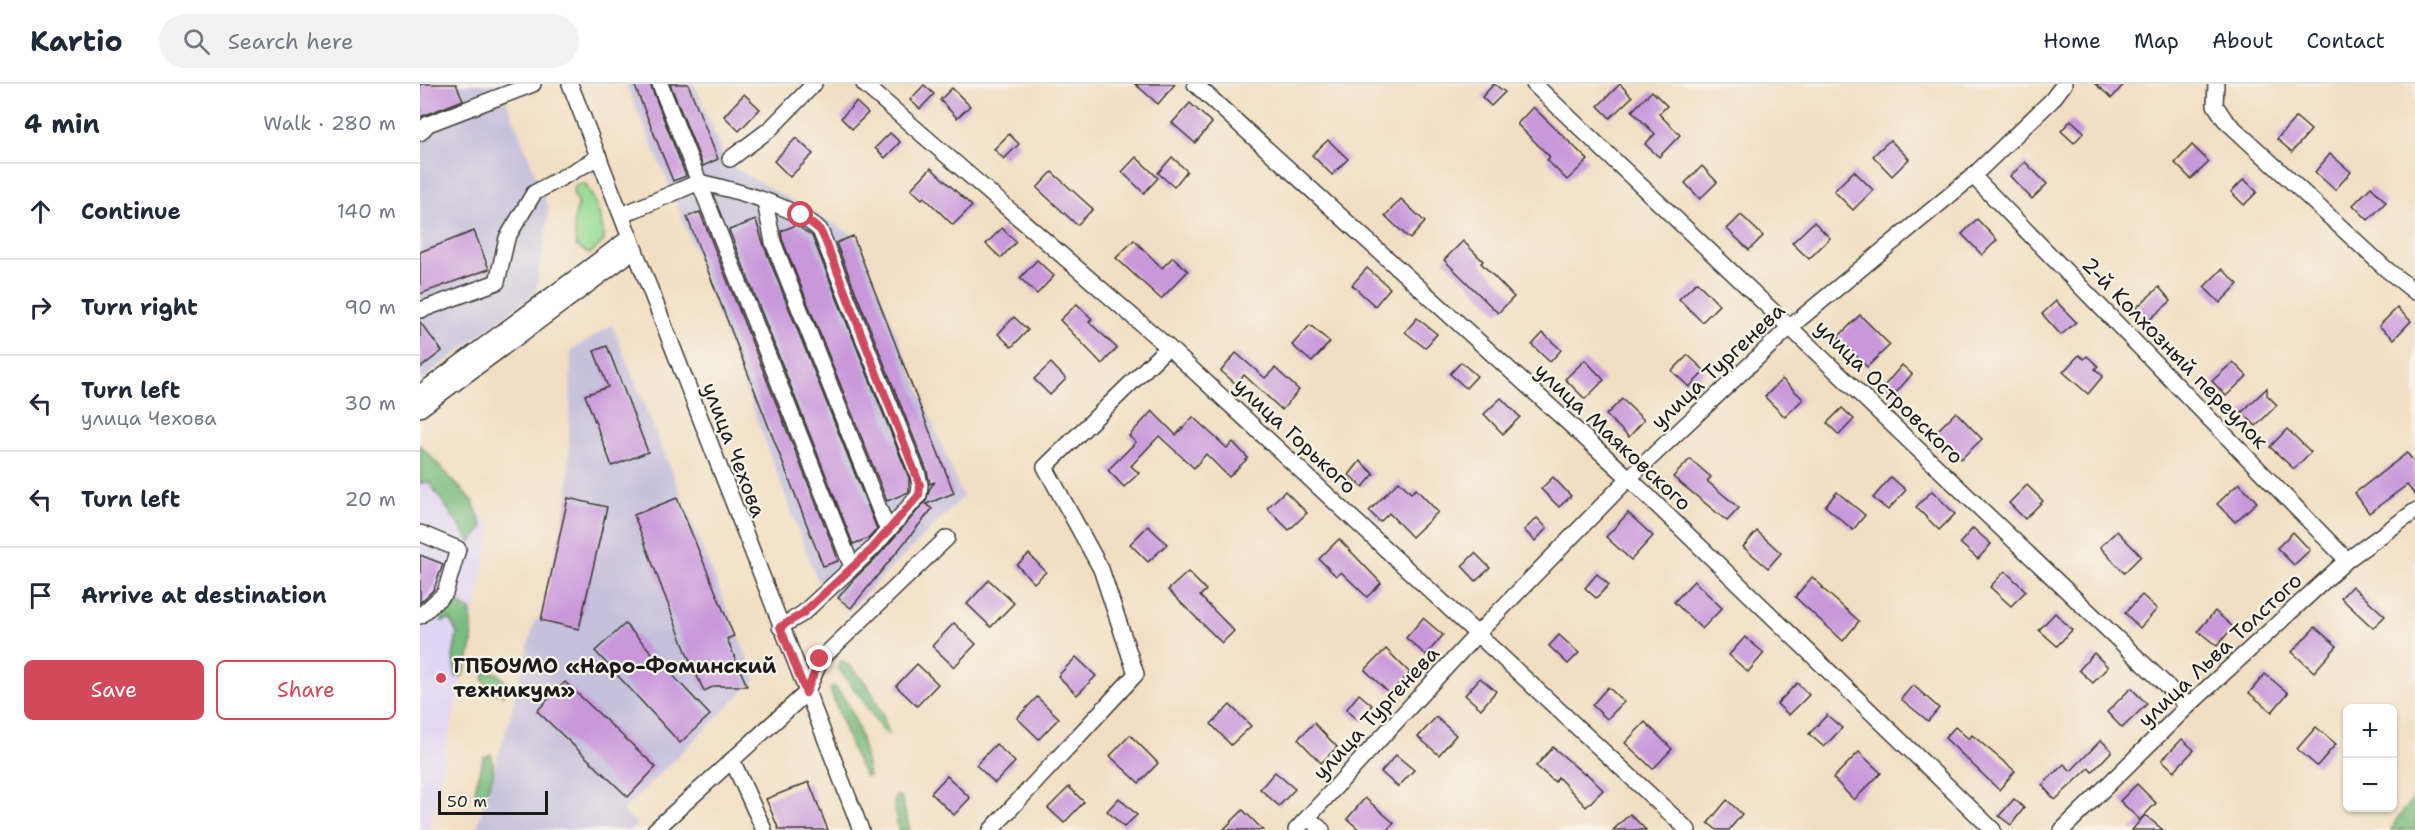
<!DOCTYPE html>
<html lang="en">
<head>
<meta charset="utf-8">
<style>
  :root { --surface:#fff; --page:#f2f2f3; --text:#1f2937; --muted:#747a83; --line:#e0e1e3; --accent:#d1495b }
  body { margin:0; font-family:"Shantell Sans",sans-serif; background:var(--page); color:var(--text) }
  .controls { position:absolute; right:18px; bottom:18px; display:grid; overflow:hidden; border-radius:9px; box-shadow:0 2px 4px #0004 }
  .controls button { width:54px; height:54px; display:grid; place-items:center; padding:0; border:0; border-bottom:2px solid var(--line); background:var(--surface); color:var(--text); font:30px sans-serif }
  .scale { position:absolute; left:18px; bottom:15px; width:110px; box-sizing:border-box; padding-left:6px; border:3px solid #1c1c1c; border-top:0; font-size:16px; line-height:21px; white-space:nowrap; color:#1c1c1c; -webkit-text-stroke:4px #f7f3e8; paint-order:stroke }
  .stop { position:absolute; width:18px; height:18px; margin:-14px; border:4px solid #d1495b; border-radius:50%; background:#fff }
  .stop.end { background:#d1495b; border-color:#fff; box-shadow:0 2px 6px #0008 }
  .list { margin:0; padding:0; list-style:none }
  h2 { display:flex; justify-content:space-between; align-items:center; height:78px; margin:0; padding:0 24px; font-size:26px }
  h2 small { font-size:20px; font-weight:400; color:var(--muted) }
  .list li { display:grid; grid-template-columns:39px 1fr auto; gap:18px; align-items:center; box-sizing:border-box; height:96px; padding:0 24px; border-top:2px solid var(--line) }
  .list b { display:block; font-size:22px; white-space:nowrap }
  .list p { margin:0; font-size:20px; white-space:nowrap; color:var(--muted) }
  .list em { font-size:20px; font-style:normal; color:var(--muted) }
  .actions { display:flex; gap:12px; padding:18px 24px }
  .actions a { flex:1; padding:14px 0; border:2px solid var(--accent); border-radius:9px; text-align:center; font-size:21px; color:var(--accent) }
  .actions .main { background:var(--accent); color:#fff }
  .icon { flex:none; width:33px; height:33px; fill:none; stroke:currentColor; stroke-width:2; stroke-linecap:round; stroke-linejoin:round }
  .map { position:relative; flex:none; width:1995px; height:746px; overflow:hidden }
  header { display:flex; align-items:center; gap:36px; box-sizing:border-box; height:84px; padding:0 30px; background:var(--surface); border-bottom:2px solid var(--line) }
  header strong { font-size:28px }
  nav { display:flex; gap:33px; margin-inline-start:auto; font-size:21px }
  .search { width:420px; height:54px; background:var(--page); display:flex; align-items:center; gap:15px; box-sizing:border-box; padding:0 21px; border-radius:33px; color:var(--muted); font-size:22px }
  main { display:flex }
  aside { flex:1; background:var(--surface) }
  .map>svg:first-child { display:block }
</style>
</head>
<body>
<header>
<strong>Kartio</strong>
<div class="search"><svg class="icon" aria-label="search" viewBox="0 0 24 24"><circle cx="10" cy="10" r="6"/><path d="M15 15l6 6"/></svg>Search here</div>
<nav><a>Home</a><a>Map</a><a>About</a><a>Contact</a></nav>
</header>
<main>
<aside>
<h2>4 min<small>Walk · 280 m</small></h2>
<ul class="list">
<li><svg class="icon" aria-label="ahead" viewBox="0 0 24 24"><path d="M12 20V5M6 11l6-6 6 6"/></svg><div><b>Continue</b></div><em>140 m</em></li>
<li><svg class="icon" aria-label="right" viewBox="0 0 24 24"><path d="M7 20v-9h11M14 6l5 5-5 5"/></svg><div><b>Turn right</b></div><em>90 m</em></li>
<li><svg class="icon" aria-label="left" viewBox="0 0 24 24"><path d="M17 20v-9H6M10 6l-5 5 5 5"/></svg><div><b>Turn left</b><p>улица Чехова</p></div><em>30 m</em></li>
<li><svg class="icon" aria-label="left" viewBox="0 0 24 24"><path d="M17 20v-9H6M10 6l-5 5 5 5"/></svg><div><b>Turn left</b></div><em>20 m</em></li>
<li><svg class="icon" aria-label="arrive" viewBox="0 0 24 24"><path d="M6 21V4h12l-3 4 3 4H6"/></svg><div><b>Arrive at destination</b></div></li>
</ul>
<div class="actions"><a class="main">Save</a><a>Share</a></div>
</aside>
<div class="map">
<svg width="1995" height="746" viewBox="0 0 1995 746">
  <rect width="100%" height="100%" fill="#f7f3e8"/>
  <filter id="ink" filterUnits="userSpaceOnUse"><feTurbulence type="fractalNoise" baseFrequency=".0167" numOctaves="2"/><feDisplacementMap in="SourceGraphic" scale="12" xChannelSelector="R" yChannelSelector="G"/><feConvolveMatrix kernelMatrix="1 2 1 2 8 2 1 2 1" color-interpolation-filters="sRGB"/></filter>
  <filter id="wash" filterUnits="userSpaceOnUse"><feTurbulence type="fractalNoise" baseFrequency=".008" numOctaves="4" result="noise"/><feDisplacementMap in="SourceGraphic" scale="24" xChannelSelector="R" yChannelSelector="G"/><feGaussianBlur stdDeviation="1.35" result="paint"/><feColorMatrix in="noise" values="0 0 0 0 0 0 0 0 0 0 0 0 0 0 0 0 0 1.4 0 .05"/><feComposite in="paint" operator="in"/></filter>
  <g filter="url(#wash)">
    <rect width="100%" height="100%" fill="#f2dec2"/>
    <!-- built -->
    <path fill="#e1d4f4" d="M0 368 72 442 10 746H0Z"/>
    <!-- industrial -->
    <g fill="#c5c0db">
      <path d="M0 0H80L129 125 116 208 0 297Z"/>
      <path d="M206 0H274L307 80 437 153 543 413 428 527 396 494 253 110Z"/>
      <path d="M192 241 336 595 202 727 217 740 211 746H56L90 633 115 535 121 536 148 415 151 266Z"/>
    </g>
    <!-- green -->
    <path fill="#98dc95" stroke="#5a7c58" stroke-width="1.5" d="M157 100H165C177 117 182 136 184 157L170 170 156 162 154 137 158 121 153 107Z"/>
    <!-- forest -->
    <g fill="#7abc7e" stroke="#4b6c4d" stroke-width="1.5">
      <path d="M0 361 53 418 63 444 51 458 8 397 0 400Z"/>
      <path d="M38 519 50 526C55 549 53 570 42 592L36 593 33 573 37 550 30 535 22 538 21 527Z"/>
      <path d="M421 576C447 592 460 621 469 650L461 645 445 619 418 584Z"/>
      <path d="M65 587 77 589 88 601 83 611 70 607 63 595Z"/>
      <path d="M414 602C438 627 442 659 449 692H445L433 668 410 605Z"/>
      <path d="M71 670C76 686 73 697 64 711L55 709C56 696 62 686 63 674Z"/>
      <path d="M476 712 481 713 490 746H478L474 718Z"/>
      <path d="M1995 713V746H1971L1978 734Z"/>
    </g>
    <g id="blocks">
      <!-- building -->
      <g fill="#c998db">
        <path d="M0 0H36L43 16 0 33Z"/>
        <path d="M214 0H230L266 92 253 97Z"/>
        <path d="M250 0H268L298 75 283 82Z"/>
        <path d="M715 0H755L738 20Z"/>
        <path d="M1074 0 1085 8 1071 22 1062 13Z"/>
        <path d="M1200 0 1212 13 1190 34 1178 22Z"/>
        <path d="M1675 0H1704L1692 14Z"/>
        <path d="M504 1 514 10 500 25 490 16Z"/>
        <path d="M532 4 550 22 537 34 520 16Z"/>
        <path d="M1232 7 1247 22 1239 30 1260 51 1239 73 1225 60 1235 50 1212 27Z"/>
        <path d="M324 10 340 25 319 47 304 32Z"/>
        <path d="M436 18 448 29 432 45 421 34Z"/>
        <path d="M770 19 792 39 775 59 752 39Z"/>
        <path d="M1113 23 1168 76 1147 96 1127 76 1130 73 1097 40Z"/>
        <path d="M1876 33 1891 46 1872 68 1857 55Z"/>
        <path d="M1651 36 1664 48 1654 59 1641 47Z"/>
        <path d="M470 49 480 58 465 74 455 64Z"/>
        <path d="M589 50 599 60 584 75 574 65Z"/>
        <path d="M376 54 393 70 370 93 354 77Z"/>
        <path d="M908 56 928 75 912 91 892 71Z"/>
        <path d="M1470 56 1489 75 1472 92 1453 72Z"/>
        <path d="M1772 61 1789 78 1771 95 1755 79Z"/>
        <path d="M1910 70 1931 88 1915 106 1895 88Z"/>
        <path d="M716 73 738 94 724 109 702 88Z"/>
        <path d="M752 73 767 87 754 103 738 89Z"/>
        <path d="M1605 78 1627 100 1612 115 1590 92Z"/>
        <path d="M1282 82 1297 98 1280 115 1265 99Z"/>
        <path d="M511 84 552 122 533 141 504 113 502 115 491 105Z"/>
        <path d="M1434 87 1453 106 1433 126 1414 107Z"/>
        <path d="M632 88 673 125 657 141 617 104Z"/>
        <path d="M1824 95 1837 108 1824 121 1811 108Z"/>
        <path d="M1951 103 1966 118 1948 136 1933 121Z"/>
        <path d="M981 115 1005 138 990 155 965 132Z"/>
        <path d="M280 128 415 467 418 477 403 482 267 133Z"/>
        <path d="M1321 131 1343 152 1329 166 1307 145Z"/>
        <path d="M1557 135 1577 156 1562 171 1542 150Z"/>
        <path d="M336 136 344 162 457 445 449 454 433 460 309 146Z"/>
        <path d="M1394 138 1410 154 1389 175 1372 159Z"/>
        <path d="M376 141 392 152 489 394V408L467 417 362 155 361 147Z"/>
        <path d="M582 144 596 158 581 174 566 160Z"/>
        <path d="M54 147 69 185 0 210V168Z"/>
        <path d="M433 152 534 409 506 420 512 425 431 524 418 514 433 496 459 471 506 417 510 404 515 398 510 400 507 387 416 159Z"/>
        <path d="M714 156 742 184 753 173 768 187 741 215 696 174Z"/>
        <path d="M1043 157 1063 177 1061 179 1094 213 1078 229 1024 176Z"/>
        <path d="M617 176 634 192 617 210 600 194Z"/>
        <path d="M947 184 970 204 955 222 932 201Z"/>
        <path d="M1802 185 1818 200 1800 219 1784 203Z"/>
        <path d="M1277 198 1299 221 1282 238 1259 215Z"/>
        <path d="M1739 203 1751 217 1728 237 1716 224Z"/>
        <path d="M1636 217 1656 238 1641 251 1622 230Z"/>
        <path d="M657 220 672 235 669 238 697 264 682 280 640 236Z"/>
        <path d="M1977 224 1991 237 1974 255 1959 242Z"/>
        <path d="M1440 231 1470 261 1447 283 1418 253Z"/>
        <path d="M594 233 608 246 592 263 578 250Z"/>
        <path d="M997 234 1017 250 1005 264 985 248Z"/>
        <path d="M0 238 22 267 0 284Z"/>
        <path d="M890 241 910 258 892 278 872 261Z"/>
        <path d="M1123 249 1141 266 1130 278 1112 261Z"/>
        <path d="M187 262 228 368 192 382 165 311 188 303 174 267Z"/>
        <path d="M816 269 845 294 855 284 879 306 862 326 824 291 816 300 801 287Z"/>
        <path d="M1268 271 1285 287 1269 303 1252 287Z"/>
        <path d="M1659 271 1664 275 1667 272 1678 282 1675 285 1683 292 1668 310 1643 288Z"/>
        <path d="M1165 276 1184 296 1165 315 1145 295Z"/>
        <path d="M1041 278 1057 292 1046 304 1030 290Z"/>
        <path d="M1813 278 1827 292 1806 312 1792 297Z"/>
        <path d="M631 279 646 295 630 311 614 295Z"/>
        <path d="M1482 281 1492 290 1475 310 1464 302Z"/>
        <path d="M1362 295 1383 315 1365 333 1345 313Z"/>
        <path d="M1847 304V311L1857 321 1836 342 1822 328Z"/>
        <path d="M1081 314 1100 333 1083 350 1064 330Z"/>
        <path d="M1202 315 1224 336 1209 353 1186 331Z"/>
        <path d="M1422 324 1434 335 1419 351 1407 339Z"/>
        <path d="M732 327 756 351 773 333 807 364 813 358 828 374 809 393 786 370 774 384 739 352 711 382 719 389 704 403 688 386 716 358 709 352Z"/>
        <path d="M1536 328 1562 355 1541 375 1516 348Z"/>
        <path d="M1867 345 1891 368 1874 385 1850 363Z"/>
        <path d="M1987 369 1995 379V411L1987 401 1949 429 1935 409Z"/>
        <path d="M1270 375 1291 393 1287 397 1319 424 1307 437 1253 393Z"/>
        <path d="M940 377 954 390 943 403 929 391Z"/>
        <path d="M1133 393 1151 412 1139 423 1121 405Z"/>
        <path d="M1471 393 1486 406 1468 426 1453 414Z"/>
        <path d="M979 397 991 409 996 405 1018 428 992 453 969 429 960 438 949 427Z"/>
        <path d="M1819 399 1837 418 1815 438 1797 420Z"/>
        <path d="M1607 401 1623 417 1605 435 1589 419Z"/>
        <path d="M865 407 887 429 869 446 847 424Z"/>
        <path d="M1512 407 1535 430 1519 446 1496 423Z"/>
        <path d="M1417 408 1445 431 1433 446 1405 422Z"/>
        <path d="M148 414 187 423 159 545 121 536Z"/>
        <path d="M257 414 314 552 307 555 327 602H295L284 607 267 570 214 431Z"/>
        <path d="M1208 429 1233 452 1211 476 1186 453Z"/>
        <path d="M1117 434 1127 444 1115 457 1104 446Z"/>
        <path d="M728 442 747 460 728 478 710 460Z"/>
        <path d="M1553 444 1571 460 1558 475 1540 459Z"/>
        <path d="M1337 447 1361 469 1348 484 1323 463Z"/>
        <path d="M1697 447 1721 472 1704 489 1680 463Z"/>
        <path d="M1873 448 1890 466 1874 481 1857 464Z"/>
        <path d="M919 455 961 499 947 513 921 488 916 492 899 475Z"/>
        <path d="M1055 469 1070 484 1056 497 1042 482Z"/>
        <path d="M609 470 626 488 614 499 597 481Z"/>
        <path d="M0 471 23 480 14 505 0 519Z"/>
        <path d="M1585 487 1606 507 1591 522 1570 503Z"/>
        <path d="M768 488 786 506 780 512 814 547 802 559 748 506Z"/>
        <path d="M1177 490 1189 501 1176 514 1165 504Z"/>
        <path d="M1392 493 1403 503 1402 504 1439 537 1423 557 1375 513Z"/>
        <path d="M569 496 594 519 571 543 547 520Z"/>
        <path d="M1274 497 1302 524 1282 545 1254 518Z"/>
        <path d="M1932 502 1965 532 1953 544 1921 514Z"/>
        <path d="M1722 511 1737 525 1720 544 1705 529Z"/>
        <path d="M1795 527 1813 543 1797 562 1778 547Z"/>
        <path d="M1635 529 1652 546 1637 562 1619 546Z"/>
        <path d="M1003 534 1023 551 1006 571 986 554Z"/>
        <path d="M534 539 556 560 534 583 512 562Z"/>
        <path d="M205 540 290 631 260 659 175 567Z"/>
        <path d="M1895 543 1917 562 1894 588 1872 568Z"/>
        <path d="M1139 551 1159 569 1148 580 1129 562Z"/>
        <path d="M1325 553 1344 569 1328 588 1309 571Z"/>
        <path d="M966 565 990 589 969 609 945 586Z"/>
        <path d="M1674 569 1688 583 1673 599 1659 586Z"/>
        <path d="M656 573 676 592 657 611 638 592Z"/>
        <path d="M497 580 518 600 497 622 476 602Z"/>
        <path d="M1845 590 1868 609 1852 628 1829 609Z"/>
        <path d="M1060 594 1076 607 1061 625 1045 611Z"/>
        <path d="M145 598 236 683 208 713 117 627Z"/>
        <path d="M1377 599 1389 611 1369 631 1357 620Z"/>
        <path d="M1493 601 1519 624 1508 637 1481 615Z"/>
        <path d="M1188 603 1204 618 1187 635 1172 621Z"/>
        <path d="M1711 604 1727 620 1702 644 1687 628Z"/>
        <path d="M939 610 952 621 938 637 926 626Z"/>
        <path d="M617 613 639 634 619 655 597 634Z"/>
        <path d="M810 621 831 642 811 661 791 640Z"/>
        <path d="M1407 631 1422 644 1404 663 1389 650Z"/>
        <path d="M1016 633 1036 651 1019 671 998 653Z"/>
        <path d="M1225 638 1252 665 1233 685 1205 659Z"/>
        <path d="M894 639 917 663 901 679 878 655Z"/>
        <path d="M1535 643 1549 655 1552 651 1595 687 1579 706 1525 654Z"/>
        <path d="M1896 643 1916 660 1897 682 1877 665Z"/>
        <path d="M710 651 738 679 719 699 690 672Z"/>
        <path d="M1762 655 1774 666 1754 687 1742 676Z"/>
        <path d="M1681 656 1692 667 1672 688 1669 684 1635 716 1622 701 1644 680 1651 687Z"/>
        <path d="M576 660 595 678 575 699 556 681Z"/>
        <path d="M1133 663 1164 690 1166 689 1183 706 1166 723 1138 693 1135 698 1116 682Z"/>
        <path d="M1439 668 1461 689 1434 716 1413 694Z"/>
        <path d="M976 671 994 686 978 703 961 688Z"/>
        <path d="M855 688 875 705 859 722 840 705Z"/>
        <path d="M527 692 550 714 534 731 511 709Z"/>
        <path d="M389 698 408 746H359L346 715Z"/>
        <path d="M1717 700 1736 719 1720 736 1700 717Z"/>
        <path d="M649 703 664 718 644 739 628 724Z"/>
        <path d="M699 714 717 731 704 743 687 727Z"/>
        <path d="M945 714 974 739 967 746H940L927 735Z"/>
        <path d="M1594 715 1604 724 1591 741 1579 732Z"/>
        <path d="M1307 716 1322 730 1309 746H1297L1288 739Z"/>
        <path d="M823 726 843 746H803Z"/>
        <path d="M1210 730 1226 746H1193Z"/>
        <path d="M1725 731 1743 746H1712Z"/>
      </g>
    </g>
  </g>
  <g filter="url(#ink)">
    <use href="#blocks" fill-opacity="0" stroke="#3c3935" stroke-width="1.5"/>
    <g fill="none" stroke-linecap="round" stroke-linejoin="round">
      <defs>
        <g id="minor">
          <path d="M150 0 441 746"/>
          <path d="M444 0 748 263 1268 746"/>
          <path d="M775 0 1209 394 1573 746"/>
          <path d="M1114 0 1768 622"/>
          <path d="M1796 0 1795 21 1805 36 1966 185 1995 208"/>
          <path d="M0 49 8 40 113 0"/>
          <path d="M310 75 350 45 394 0"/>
          <path d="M1553 92 1927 476"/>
          <path d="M279 98C314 106 375 122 400 146L498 391 500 401 499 411 452 465 382 530 360 543"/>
          <path d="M279 98 432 483"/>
          <path d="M345 118 353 158 468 447"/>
          <path d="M202 131 279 98 240 0"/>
          <path d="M1 226 77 198 87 154 114 109 179 73"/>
          <path d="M0 309 210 153"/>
          <path d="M0 325 215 166"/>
          <path d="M0 449 38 465 25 509 0 532"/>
          <path d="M312 676 344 746"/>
          <path d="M888 734 902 746"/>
          <path d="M235 746 386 609 401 575 527 454"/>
          <path d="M571 746 716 590 681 485 625 383 748 263"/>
          <path d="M876 746 1057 550 1209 394 1370 243 1553 92 1632 16 1644 0"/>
          <path d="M1642 746 1768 622 1927 476 1995 427"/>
        </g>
      </defs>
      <!-- minor casing -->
      <use href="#minor" stroke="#3c3935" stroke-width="18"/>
      <!-- minor -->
      <use href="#minor" stroke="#fff" stroke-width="15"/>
    </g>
  </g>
  <g fill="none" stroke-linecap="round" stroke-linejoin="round" filter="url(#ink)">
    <!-- route -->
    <path stroke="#d1495b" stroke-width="8" d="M381 131 400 146 405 156 500 401 499 411 452 465 382 530 360 543 386 609 400 575"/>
  </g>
  <!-- markers -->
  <circle fill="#d1495b" stroke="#f7f3e8" stroke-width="2" cx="21" cy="594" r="6"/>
  <g text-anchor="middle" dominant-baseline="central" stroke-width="4.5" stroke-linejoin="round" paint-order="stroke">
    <!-- street labels -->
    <g font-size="21" fill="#1c1c1c" stroke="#f7f3e8">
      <text transform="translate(1755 269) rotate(46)">2-й Колхозный переулок</text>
      <text transform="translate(1298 282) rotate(-43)">улица Тургенева</text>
      <text transform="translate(1469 308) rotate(44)">улица Островского</text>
      <text transform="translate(875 352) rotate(43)">улица Горького</text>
      <text transform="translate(1193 353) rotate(43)">улица Маяковского</text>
      <text transform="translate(314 366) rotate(69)">улица Чехова</text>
      <text transform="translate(1800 566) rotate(-43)">улица Льва Толстого</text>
      <text transform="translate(956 629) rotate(-47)">улица Тургенева</text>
    </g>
    <!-- poi labels -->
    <g font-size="21" font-weight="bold" fill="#1c1c1c" stroke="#f7f3e8" text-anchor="start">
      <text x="33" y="582">ГПБОУМО «Наро-Фоминский<tspan x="33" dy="24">техникум»</tspan></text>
    </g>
  </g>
</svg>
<div class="controls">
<button>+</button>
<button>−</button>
</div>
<div class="scale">50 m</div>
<div class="stop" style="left:381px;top:131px"></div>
<div class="stop end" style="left:400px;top:575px"></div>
</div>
</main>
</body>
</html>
